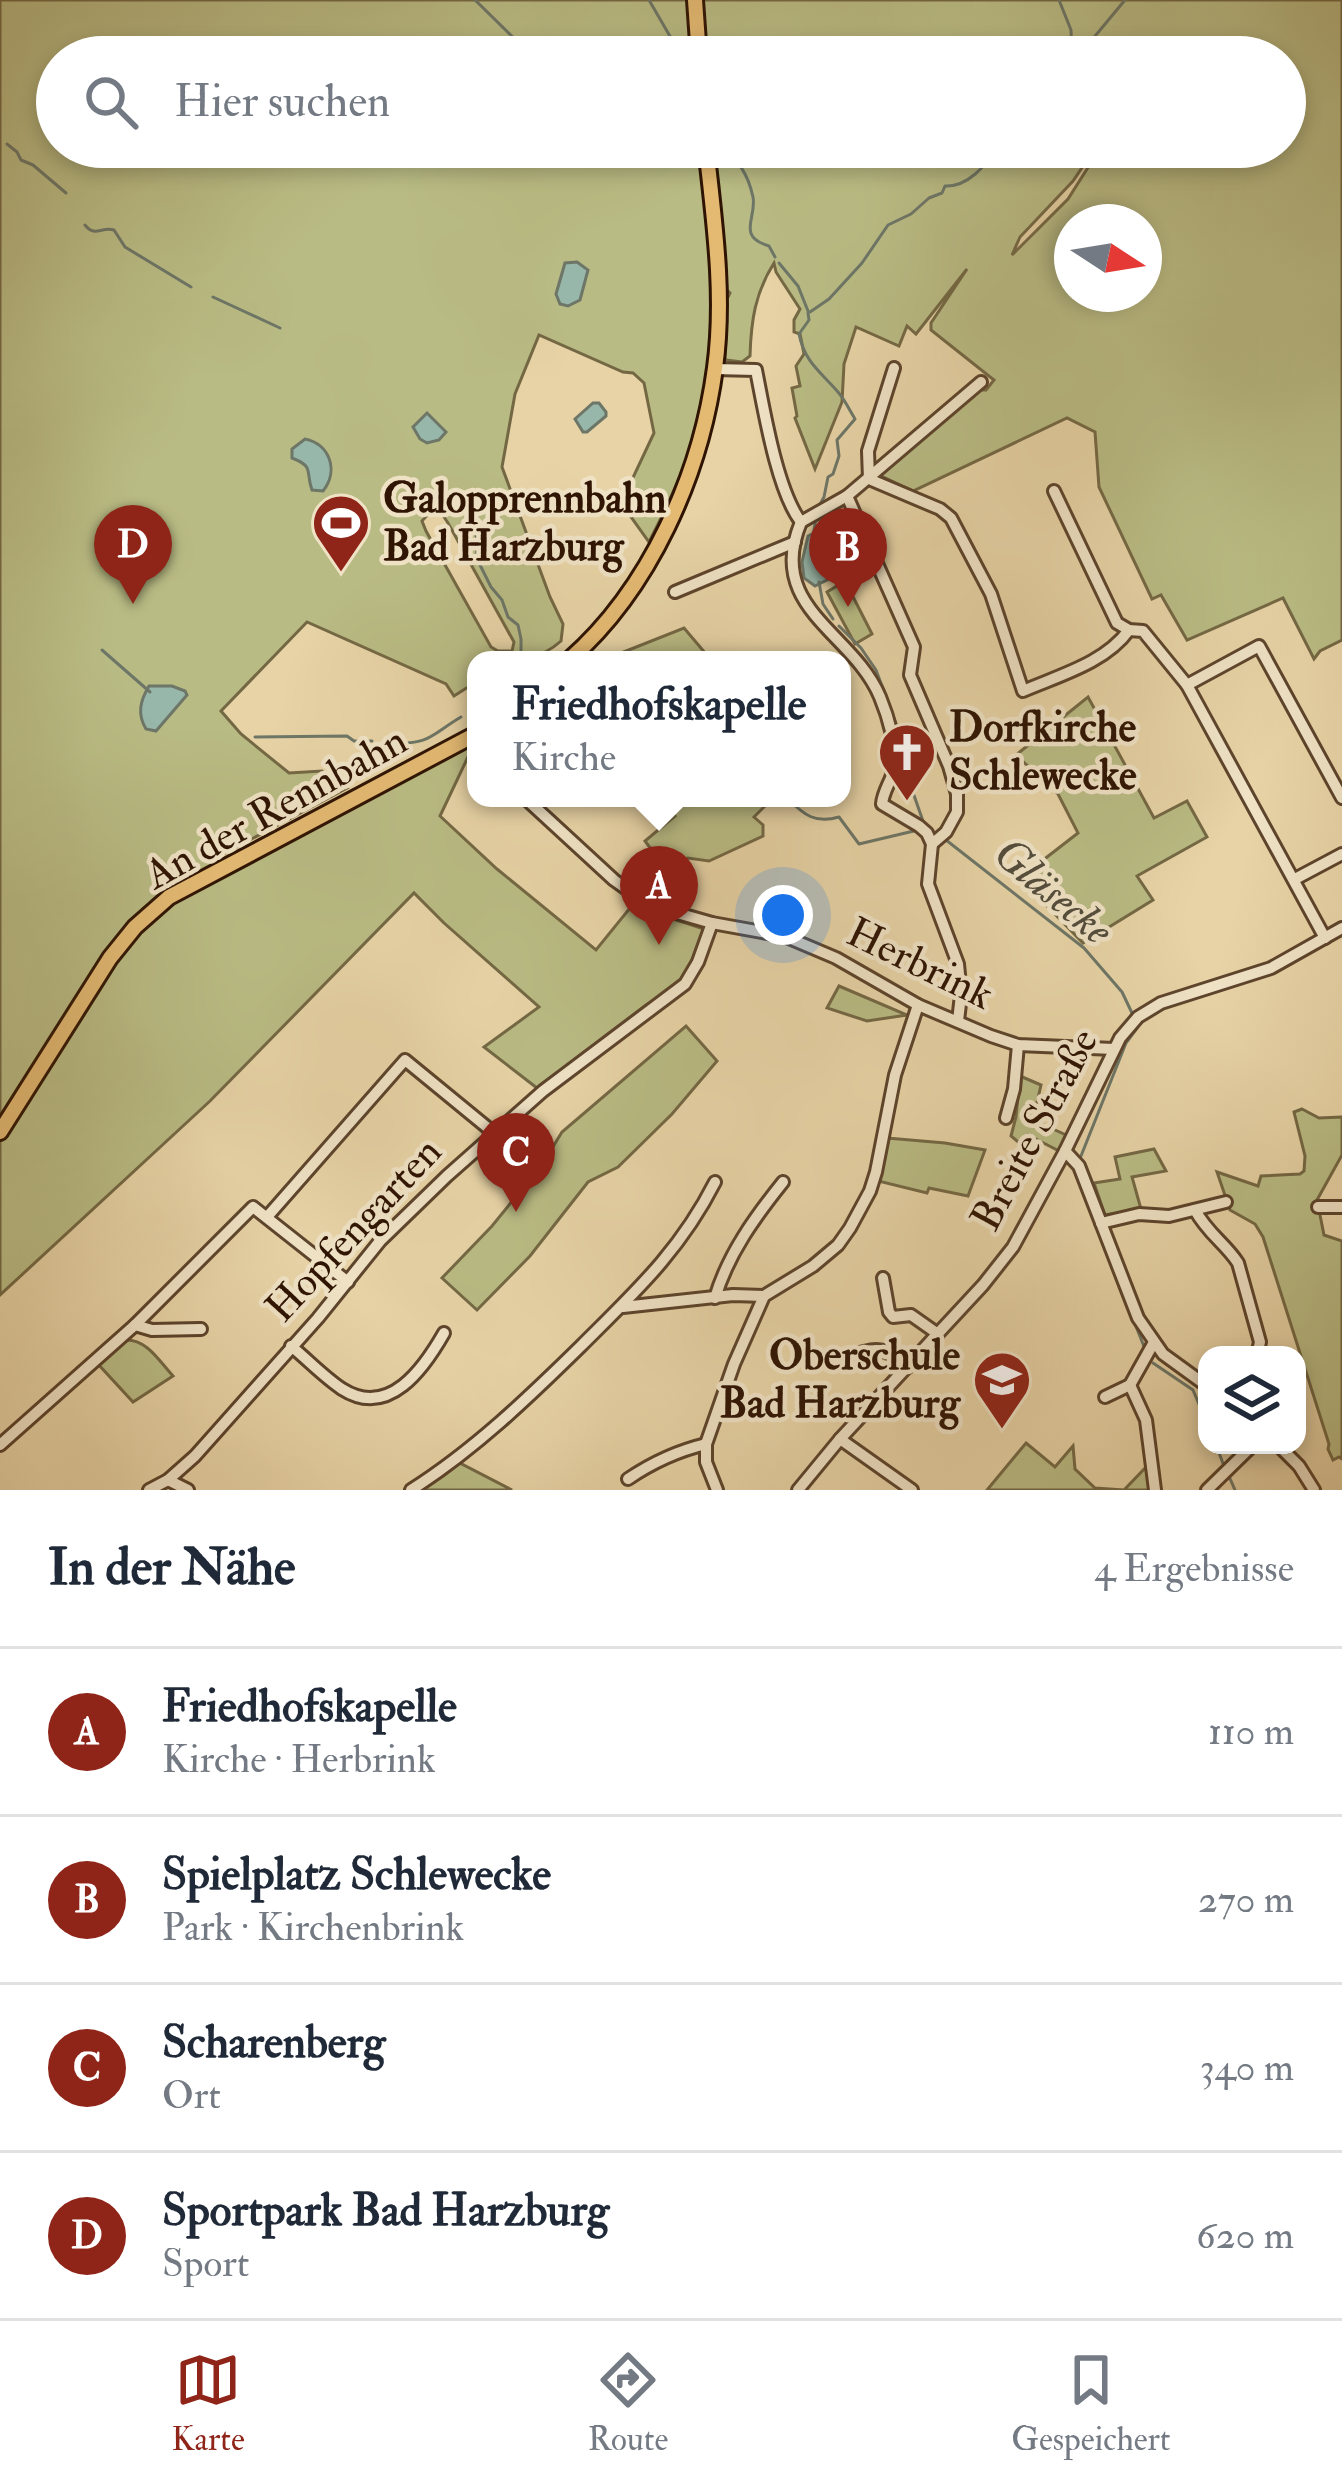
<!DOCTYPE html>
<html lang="de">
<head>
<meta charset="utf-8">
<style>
  :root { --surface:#fff; --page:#f6f6f7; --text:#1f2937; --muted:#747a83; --line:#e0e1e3; --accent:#8f2418 }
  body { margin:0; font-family:"IM FELL Double Pica",serif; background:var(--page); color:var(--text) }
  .controls { position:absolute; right:36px; bottom:36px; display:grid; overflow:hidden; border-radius:24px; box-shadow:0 6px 18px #0003 }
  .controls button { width:108px; height:108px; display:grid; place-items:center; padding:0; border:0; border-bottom:3px solid var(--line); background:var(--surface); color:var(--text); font:60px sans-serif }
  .compass { position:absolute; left:1054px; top:204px; width:108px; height:108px; border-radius:50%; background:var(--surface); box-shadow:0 6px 18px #0003; rotate:102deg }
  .you { position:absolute; left:783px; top:915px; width:42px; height:42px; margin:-30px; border:9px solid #fff; border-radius:50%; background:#1a73e8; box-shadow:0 0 0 18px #1a73e833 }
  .badge { display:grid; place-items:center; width:78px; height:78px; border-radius:50%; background:var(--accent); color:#fff; font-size:39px; font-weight:700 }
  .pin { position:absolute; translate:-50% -99px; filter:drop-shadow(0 3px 6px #0008) }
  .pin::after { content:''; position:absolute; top:63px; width:42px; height:36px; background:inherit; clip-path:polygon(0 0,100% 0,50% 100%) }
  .popup { position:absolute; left:467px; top:651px; width:384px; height:156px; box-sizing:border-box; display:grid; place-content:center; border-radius:24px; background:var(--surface); filter:drop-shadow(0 3px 9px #0005); font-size:39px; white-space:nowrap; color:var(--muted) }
  .popup b { font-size:45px; color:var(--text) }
  .popup::after { content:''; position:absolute; left:50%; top:100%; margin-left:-24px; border:24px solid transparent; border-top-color:var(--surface) }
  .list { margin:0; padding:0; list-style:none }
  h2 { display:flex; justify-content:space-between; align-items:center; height:156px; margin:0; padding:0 48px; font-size:51px }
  h2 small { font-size:39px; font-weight:400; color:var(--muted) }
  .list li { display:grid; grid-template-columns:78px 1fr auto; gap:36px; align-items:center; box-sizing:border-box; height:168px; padding:0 48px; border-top:3px solid var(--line) }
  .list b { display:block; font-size:45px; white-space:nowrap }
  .list p { margin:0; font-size:39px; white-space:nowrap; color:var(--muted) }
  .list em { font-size:39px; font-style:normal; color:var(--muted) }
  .icon { flex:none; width:66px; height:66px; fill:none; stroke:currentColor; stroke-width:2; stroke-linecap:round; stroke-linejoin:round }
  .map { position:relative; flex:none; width:1342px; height:1490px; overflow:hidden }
  .search { position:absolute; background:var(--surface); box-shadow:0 6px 18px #0003; left:36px; right:36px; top:36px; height:132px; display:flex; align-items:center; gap:30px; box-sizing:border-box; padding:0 42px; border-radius:66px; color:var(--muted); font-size:45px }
  .sheet { height:828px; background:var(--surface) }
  nav { display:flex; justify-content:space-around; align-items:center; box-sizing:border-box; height:168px; border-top:3px solid var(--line); background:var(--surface); font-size:33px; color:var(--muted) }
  nav a { display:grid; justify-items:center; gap:6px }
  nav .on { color:var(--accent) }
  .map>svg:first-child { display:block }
</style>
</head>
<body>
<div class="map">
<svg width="1342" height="1490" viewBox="0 0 1342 1490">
  <rect width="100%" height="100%" fill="#e7d3a6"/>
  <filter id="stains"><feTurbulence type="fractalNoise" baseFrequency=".00167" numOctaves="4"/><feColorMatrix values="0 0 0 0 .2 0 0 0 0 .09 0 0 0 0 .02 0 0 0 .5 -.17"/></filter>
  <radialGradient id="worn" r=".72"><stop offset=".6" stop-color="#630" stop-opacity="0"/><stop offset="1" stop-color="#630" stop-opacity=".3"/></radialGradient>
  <!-- green -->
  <g fill="#b9bb84" stroke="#746844" stroke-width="3" fill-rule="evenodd">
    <path d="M0 0H688L693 57H57V147H701C705 218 718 299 710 369 703 430 676 489 649 542L621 503 654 433 644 383 633 373 623 372 539 335 515 394 502 467 550 597 563 624 561 641C536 664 508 660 476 660V682L454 696 446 684 307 622 221 711 241 734 289 773 322 771 347 788 216 858 205 873 476 740 440 816 497 869 596 950 634 903 655 913 704 929 688 970 674 988 646 1005 537 1088 484 1047 539 1007 444 923 414 893 210 1101 0 1295ZM430 512 442 514 448 523 514 642 512 651H498L491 647 426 531 422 521Z"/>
    <path d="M702 0H1342V640L1320 651 1314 659 1283 598 1187 640 1161 595 1152 599 1099 487 1095 432 1067 418 913 491 877 474 975 390H986L994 380 931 330V323L967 269 916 334 907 326 899 346 856 327 844 364 842 402 815 469 795 418 797 416 792 388 800 386 796 366 804 354 800 334 794 332V320L800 309 776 272 774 263C755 293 751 321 750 356L742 362 726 360 725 358 724 305 730 293 724 287 713 147H1096L1073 181 1020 237 1012 255 1068 199 1101 147H1285V57H706ZM1072 222H1144V294H1072Z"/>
    <path d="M845 581 872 634 855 644 827 592Z"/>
    <path d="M684 628 706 654 701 660 606 659Z"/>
    <path d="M1088 697 1154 818 1187 801 1207 837 1137 876 1153 900 1083 943 1020 878 1078 833 1058 794 1016 755Z"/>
    <path d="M661 798H763L766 805 754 817 763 825V836L709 861 688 858 653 893 643 886 662 864 645 841 675 816Z"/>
    <path d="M839 986 907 1015 867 1021 827 1008Z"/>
    <path d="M686 1026 717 1061 672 1114 618 1167 588 1182 530 1256 477 1310 442 1278 492 1226 543 1163 562 1132Z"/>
    <path d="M1020 1076 1041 1085 1033 1120 1066 1135 1059 1151 1028 1135 1022 1145 1011 1136 1016 1117Z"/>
    <path d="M1302 1109 1319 1118 1342 1117V1155L1317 1200 1324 1235 1342 1241V1459L1339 1457 1333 1460 1328 1449 1329 1444 1263 1237 1255 1224 1230 1210 1217 1172 1258 1186 1261 1176 1300 1174 1304 1171 1305 1156 1294 1112Z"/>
    <path d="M887 1138 945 1143 985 1150 968 1196 929 1188 927 1193 878 1181Z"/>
    <path d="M1154 1149 1166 1171 1132 1177 1141 1209 1105 1215 1094 1183 1120 1179 1115 1157Z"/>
    <path d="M125 1340C147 1339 159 1361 173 1376L133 1402 98 1364Z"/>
    <path d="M1026 1443 1055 1467 1073 1446 1075 1469 1095 1488 1124 1490 1148 1465 1152 1490H987Z"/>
    <path d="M460 1462V1463L512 1490H422Z"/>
  </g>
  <!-- water -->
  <g fill="#97b7aa" stroke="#6d7667" stroke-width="3">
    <path d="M577 262 588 270 580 300 568 306 560 304 556 294 565 263Z"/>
    <path d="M593 403H599L606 412V416L587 432H583L575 419Z"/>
    <path d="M427 413 446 432 439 440 427 443 420 439 413 427Z"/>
    <path d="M305 439C330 444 339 471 323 491L312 490C305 471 315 467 292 458V449Z"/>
    <path d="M812 534C828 539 833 564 829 579L815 586 804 578 802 562 808 536Z"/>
    <path d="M149 686H172L185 691 187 695 156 731 146 729C137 714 140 701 149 686Z"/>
  </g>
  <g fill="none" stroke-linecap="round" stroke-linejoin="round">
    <!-- stream -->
    <g stroke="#6d7667" stroke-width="3">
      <path d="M475 0 533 57"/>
      <path d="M649 0 682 57"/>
      <path d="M1059 0 1071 30 1072 56"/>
      <path d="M1073 57 1086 47 1125 0"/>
      <path d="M7 144 17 152 21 160 33 165 66 193"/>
      <path d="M721 147C739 161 748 174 753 197 757 218 736 236 769 246L775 257"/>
      <path d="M85 225C95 238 102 226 114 230L125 247 191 287"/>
      <path d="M779 263 798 286 808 311"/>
      <path d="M213 297 280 328"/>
      <path d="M810 312 829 299 862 263 888 225 911 214 929 198 942 193 945 186C968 187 985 166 998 147"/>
      <path d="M808 313 809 320 799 334C805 363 821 372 838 392 845 400 850 411 855 419L837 440 839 456 833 474 828 477 824 497 818 508"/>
      <path d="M476 526 477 559 491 587 502 600 508 617 518 625 521 639V655"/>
      <path d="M813 537 816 518"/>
      <path d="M819 582 823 604 833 619"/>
      <path d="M839 626 861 648 876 670 898 729 909 781 924 824"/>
      <path d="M102 650 150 692"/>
      <path d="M255 737 347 736 354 741H372"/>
      <path d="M393 743C430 745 432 734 461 717"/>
      <path d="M787 798C804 815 815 824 839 817L859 844 918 830"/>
      <path d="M946 840 1084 948 1122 992 1132 1013"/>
      <path d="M1081 1156 1126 1043 1137 1028"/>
      <path d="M1116 1276 1145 1349"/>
      <path d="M1153 1363 1193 1390 1207 1423"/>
      <path d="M1216 1445 1224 1466"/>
      <path d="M1228 1474 1235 1490"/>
    </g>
    <defs>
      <g id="minor">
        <path d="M894 368 868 451 869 479 940 509 951 518 991 594 1023 691C1060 675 1105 663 1129 630"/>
        <path d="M715 369 756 370C764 410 777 491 801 522"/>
        <path d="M1054 491 1117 623 1129 630 1143 631 1187 685 1325 938"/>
        <path d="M847 496 914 647 910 675 949 766 957 794V812L946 832 932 844"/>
        <path d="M801 522C765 608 853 632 880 697 888 716 898 749 894 769 891 782 883 791 882 804L919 826 927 833 932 844 928 884 958 964 961 995 958 1021"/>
        <path d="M801 522 847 496 981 382"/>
        <path d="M675 592 795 542"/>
        <path d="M1187 685 1259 646 1342 798"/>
        <path d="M525 798 614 880 649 905 712 923 784 936 836 958 918 1005 991 1036 1018 1045 1114 1049"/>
        <path d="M1295 879 1342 854"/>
        <path d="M1006 1118 1014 1089 1018 1045"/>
        <path d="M1065 1151 1079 1166 1138 1318 1163 1354 1207 1386"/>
        <path d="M1318 1207H1342"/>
        <path d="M1195 1210C1208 1234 1225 1243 1238 1263L1260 1342 1257 1355"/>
        <path d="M267 1217 405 1060 494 1133"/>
        <path d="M1101 1223 1139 1214 1169 1216 1226 1202"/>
        <path d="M883 1278 889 1312 893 1317 911 1315 938 1334"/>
        <path d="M715 1298C728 1254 755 1217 783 1182"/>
        <path d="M623 1307 733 1295 764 1296"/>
        <path d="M135 1325 152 1330 201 1329"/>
        <path d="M291 1346C308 1360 324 1377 342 1389 389 1419 424 1368 444 1333"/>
        <path d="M838 1361C870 1350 881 1341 908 1367"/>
        <path d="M1130 1385 1146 1420 1155 1490"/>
        <path d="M1105 1397 1130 1385 1153 1344"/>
        <path d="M840 1439 912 1490"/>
        <path d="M0 1445 135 1325 253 1207 348 1282"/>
        <path d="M1278 1445 1299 1466 1314 1490"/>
        <path d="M628 1479C653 1462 677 1451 706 1444"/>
        <path d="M168 1480 188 1490"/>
        <path d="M149 1490 168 1480 195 1456 318 1318 380 1241 447 1176 543 1091 685 984 698 962 712 923"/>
        <path d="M411 1490C474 1450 528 1398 581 1346 635 1292 680 1251 715 1182"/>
        <path d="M717 1490 706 1462V1444L734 1364 764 1296 813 1266 838 1245 850 1228 870 1191 876 1172 895 1075 918 1005"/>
        <path d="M798 1490 840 1439 983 1285 1013 1247 1065 1151 1120 1038 1138 1017 1161 1003 1271 968 1342 928"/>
        <path d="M1207 1490 1253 1445"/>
      </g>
      <g id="major">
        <path d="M695 0 699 57"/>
        <path d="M569 660C650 589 701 474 715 368 725 295 714 220 706 147"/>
        <path d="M0 1132 110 958 135 927 169 897 476 734"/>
      </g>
    </defs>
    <!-- minor casing -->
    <use href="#minor" stroke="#5d442c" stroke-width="16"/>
    <!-- major casing -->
    <use href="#major" stroke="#2f1403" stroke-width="20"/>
    <!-- minor -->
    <use href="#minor" stroke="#efe2c5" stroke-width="10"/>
    <!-- major -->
    <use href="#major" stroke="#e4ba73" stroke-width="14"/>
  </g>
  <!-- icons -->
  <defs>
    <symbol id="stadium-pin" viewBox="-11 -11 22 30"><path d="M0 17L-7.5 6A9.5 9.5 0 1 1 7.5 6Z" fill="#8f2418" stroke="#efe2c5"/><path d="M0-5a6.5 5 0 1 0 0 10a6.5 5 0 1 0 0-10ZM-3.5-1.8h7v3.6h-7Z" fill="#fff"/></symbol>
    <symbol id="church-pin" viewBox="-11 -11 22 30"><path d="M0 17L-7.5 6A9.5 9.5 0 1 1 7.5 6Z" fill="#8f2418" stroke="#efe2c5"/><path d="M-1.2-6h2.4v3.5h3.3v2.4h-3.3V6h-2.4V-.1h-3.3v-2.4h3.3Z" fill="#fff"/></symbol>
    <symbol id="school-pin" viewBox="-11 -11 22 30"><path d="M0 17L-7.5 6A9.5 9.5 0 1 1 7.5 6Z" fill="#8f2418" stroke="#efe2c5"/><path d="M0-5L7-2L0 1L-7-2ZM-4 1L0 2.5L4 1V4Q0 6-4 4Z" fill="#fff"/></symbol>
  </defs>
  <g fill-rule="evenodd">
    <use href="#stadium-pin" x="308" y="490" width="66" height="90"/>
    <use href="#church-pin" x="874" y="719" width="66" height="90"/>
    <use href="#school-pin" x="969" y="1347" width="66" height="90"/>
  </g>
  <g text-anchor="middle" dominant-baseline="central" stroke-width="9" stroke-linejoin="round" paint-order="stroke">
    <!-- poi labels -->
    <g font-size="42" font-weight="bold" fill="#2f1403" stroke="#efe2c5" text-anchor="start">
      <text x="383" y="499">Galopprennbahn<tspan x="383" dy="48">Bad Harzburg</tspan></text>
      <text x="949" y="728">Dorfkirche<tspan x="949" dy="48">Schlewecke</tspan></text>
      <text x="960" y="1356" text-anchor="end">Oberschule<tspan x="960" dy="48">Bad Harzburg</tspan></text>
    </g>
    <!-- street labels -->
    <g font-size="42" fill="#2f1403" stroke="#efe2c5">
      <text transform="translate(276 808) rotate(-29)">An der Rennbahn</text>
      <text transform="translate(920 964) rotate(26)">Herbrink</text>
      <text transform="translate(1035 1130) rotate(-62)">Breite Straße</text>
      <text transform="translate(354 1230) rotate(-47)">Hopfengarten</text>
    </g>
    <!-- water labels -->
    <g font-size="45" font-style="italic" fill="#534d3d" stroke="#efe2c5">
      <text transform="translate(1053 892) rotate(40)">Gläsecke</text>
    </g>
  </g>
  <rect width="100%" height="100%" filter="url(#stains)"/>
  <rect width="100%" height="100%" fill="url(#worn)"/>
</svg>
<div class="controls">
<button><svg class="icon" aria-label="layers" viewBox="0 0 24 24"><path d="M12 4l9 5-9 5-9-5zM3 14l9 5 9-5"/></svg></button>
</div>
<svg class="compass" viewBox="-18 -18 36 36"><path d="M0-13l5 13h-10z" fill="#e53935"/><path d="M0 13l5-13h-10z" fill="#747a83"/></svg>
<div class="you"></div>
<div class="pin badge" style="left:659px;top:945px">A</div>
<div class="popup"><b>Friedhofskapelle</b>Kirche</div>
<div class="pin badge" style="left:848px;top:607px">B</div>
<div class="pin badge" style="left:516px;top:1212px">C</div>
<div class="pin badge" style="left:133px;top:604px">D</div>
<div class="search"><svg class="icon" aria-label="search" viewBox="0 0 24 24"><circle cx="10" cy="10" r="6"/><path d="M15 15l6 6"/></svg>Hier suchen</div>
</div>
<section class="sheet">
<h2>In der Nähe<small>4 Ergebnisse</small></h2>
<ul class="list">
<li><span class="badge">A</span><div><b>Friedhofskapelle</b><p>Kirche · Herbrink</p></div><em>110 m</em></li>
<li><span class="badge">B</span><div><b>Spielplatz Schlewecke</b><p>Park · Kirchenbrink</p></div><em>270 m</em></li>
<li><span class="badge">C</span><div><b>Scharenberg</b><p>Ort</p></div><em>340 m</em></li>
<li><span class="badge">D</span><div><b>Sportpark Bad Harzburg</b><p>Sport</p></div><em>620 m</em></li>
</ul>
</section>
<nav>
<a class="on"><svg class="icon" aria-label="map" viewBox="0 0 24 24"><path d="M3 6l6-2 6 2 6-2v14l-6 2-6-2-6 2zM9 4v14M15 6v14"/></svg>Karte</a>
<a><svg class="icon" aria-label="directions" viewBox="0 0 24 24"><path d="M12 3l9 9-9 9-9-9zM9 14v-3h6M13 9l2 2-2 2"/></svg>Route</a>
<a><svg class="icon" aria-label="saved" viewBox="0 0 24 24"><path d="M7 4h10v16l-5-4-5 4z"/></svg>Gespeichert</a>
</nav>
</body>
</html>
